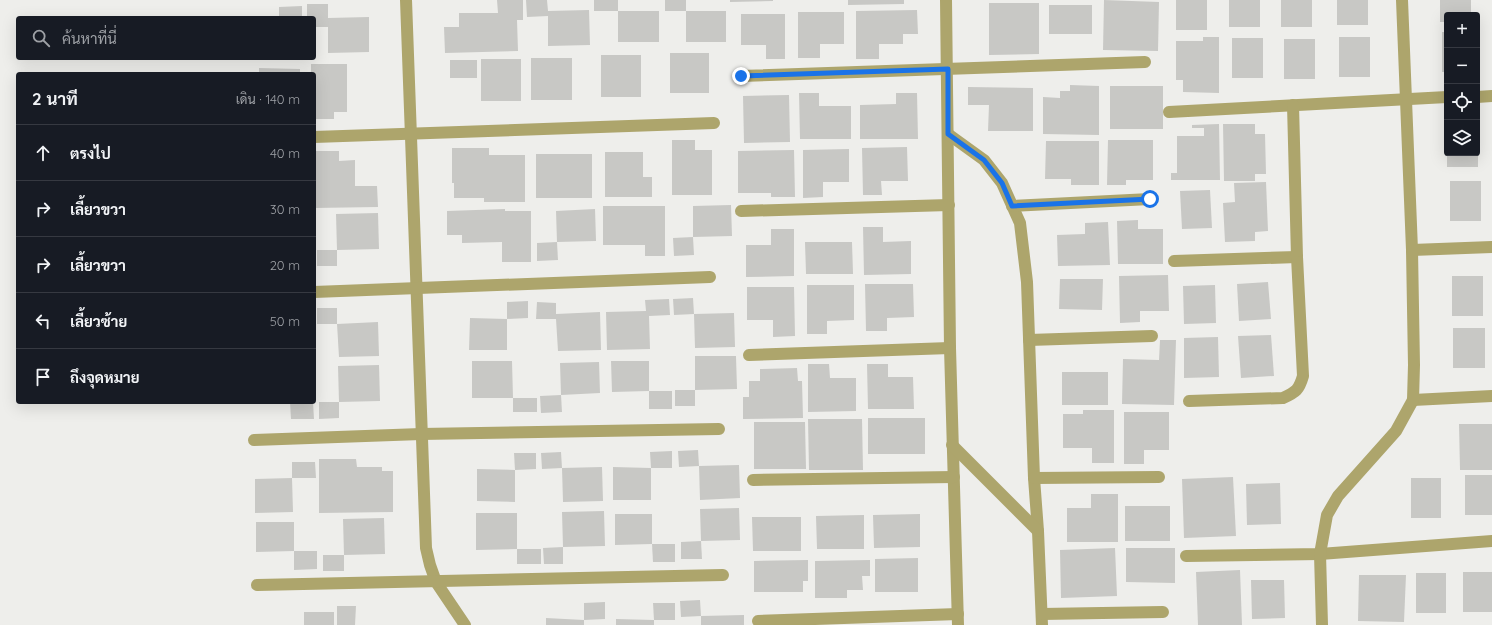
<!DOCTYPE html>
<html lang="th">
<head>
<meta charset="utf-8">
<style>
  :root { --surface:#171b24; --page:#242831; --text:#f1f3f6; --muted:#9ea1a6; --line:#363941 }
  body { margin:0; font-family:Quicksand,Sarabun,sans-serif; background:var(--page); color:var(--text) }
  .controls { position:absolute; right:12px; top:12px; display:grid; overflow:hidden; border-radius:4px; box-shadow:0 4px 16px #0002 }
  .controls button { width:36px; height:36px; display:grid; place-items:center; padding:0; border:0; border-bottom:1px solid var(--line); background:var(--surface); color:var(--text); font:20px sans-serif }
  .stop { position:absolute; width:12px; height:12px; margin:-9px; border:3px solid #1a73e8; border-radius:50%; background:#fff }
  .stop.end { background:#1a73e8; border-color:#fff; box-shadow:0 1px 4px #0008 }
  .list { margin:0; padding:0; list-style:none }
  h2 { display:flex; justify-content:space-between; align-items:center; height:52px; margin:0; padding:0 16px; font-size:17px }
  h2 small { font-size:13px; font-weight:400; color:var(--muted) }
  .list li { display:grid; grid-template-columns:26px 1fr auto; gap:12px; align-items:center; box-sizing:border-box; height:56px; padding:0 16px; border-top:1px solid var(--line) }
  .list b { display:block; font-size:15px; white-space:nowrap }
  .list em { font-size:13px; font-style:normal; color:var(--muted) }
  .icon { flex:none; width:22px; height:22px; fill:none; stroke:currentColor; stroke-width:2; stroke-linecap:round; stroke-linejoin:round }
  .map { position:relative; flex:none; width:1492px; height:625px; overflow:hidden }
  .search { position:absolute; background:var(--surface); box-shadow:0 4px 16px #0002; left:16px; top:16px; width:300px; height:44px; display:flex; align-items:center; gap:10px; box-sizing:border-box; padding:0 14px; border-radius:4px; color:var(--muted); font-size:15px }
  .panel { position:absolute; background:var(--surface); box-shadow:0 4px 16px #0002; left:16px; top:72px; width:300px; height:332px; border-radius:4px }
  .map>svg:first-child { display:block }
</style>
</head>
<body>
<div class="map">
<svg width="1492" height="625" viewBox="0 0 1492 625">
  <rect width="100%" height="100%" fill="#eeeeeb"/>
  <!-- building -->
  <g fill="#c8c8c5">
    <path d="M497 0H523V20H517L518 51 445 53 444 27H459V13H498Z"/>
    <path d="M526 0H547L548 11 589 10 590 45 548 46V16L527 17Z"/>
    <rect x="594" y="0" width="24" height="11"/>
    <rect x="665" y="0" width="21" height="11"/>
    <path d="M730 0H773V1L730 2Z"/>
    <path d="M848 0H904V4L848 5Z"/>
    <path d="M1104 0 1159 2 1158 51 1103 50Z"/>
    <rect x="1176" y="0" width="31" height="30"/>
    <rect x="1229" y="0" width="31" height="27"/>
    <rect x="1281" y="0" width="31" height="27"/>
    <rect x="1337" y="0" width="31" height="25"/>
    <path d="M1440 0H1471V15H1447V22H1440Z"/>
    <path d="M989 3H1039V54L989 55Z"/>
    <path d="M307 4H328V18L369 17V52L328 53V27H314V18H307Z"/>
    <rect x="1049" y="5" width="43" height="29"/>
    <path d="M302 6V18H279V7Z"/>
    <path d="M917 10 918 34H903V44H879V59H856V11Z"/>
    <rect x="618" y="11" width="41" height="31"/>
    <rect x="686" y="11" width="40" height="31"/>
    <path d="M798 12H844V44H820V58H798Z"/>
    <path d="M741 14H785V59H766V45H741Z"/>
    <rect x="1442" y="32" width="5" height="40"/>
    <path d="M1203 37H1219V93L1183 92V80H1176V41H1203Z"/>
    <rect x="1339" y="37" width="31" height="40"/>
    <rect x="1232" y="38" width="31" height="40"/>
    <rect x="1284" y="39" width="31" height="40"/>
    <rect x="670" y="53" width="39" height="40"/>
    <rect x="601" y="55" width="40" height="42"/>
    <rect x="531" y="58" width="41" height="42"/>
    <rect x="481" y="59" width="40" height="42"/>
    <rect x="450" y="60" width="27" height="18"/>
    <path d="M311 64H347V112H334V119H314V74H311Z"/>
    <path d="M259 68 300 69V74H259Z"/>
    <path d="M1070 85 1099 86V135L1043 134V97L1060 98V91H1070Z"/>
    <rect x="1110" y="86" width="53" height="43"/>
    <path d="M968 87 1033 88V131H988L989 105H968Z"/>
    <path d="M799 93H819V106H851V139H800Z"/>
    <path d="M896 93H917L918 139H860V105L896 104Z"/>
    <path d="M789 95 790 142 744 143 743 96Z"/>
    <path d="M1219 124 1220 180H1171V173H1177V136H1204V128H1192V125Z"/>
    <path d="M1223 124H1255V134H1265L1266 174H1255V181H1224Z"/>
    <path d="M672 140H695V150H712V195H672Z"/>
    <path d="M1108 140H1153V180H1126V185H1107Z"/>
    <path d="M1046 141H1099V185H1071V179H1045Z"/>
    <path d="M907 147 908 181H881L882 195H863L862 148Z"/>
    <path d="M452 148H489V155H525V202H484V198H454V183H452Z"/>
    <path d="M849 149V182H823V197L803 198V150Z"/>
    <path d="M794 150 795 197H771V193H738V151Z"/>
    <path d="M314 151H339V161L355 160V186H377L378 207 314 208Z"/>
    <path d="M605 152H643V177H652V197H605Z"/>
    <rect x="1447" y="153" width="31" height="14"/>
    <rect x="536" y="154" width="56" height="44"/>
    <rect x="1450" y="181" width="31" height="40"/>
    <path d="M1266 182 1268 231 1255 232V241L1225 242 1223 203 1235 202 1234 183Z"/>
    <path d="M1210 190 1212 228 1182 229 1180 191Z"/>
    <path d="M731 205 732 236 693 237 694 255 674 256 673 238 693 237V206Z"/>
    <path d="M603 206H665V256H645V245H603Z"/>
    <path d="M505 209V211H531V262H502V242L462 243V235H447V211Z"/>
    <path d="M595 209 596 241 557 242 556 211Z"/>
    <path d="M378 213 379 249 337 250 336 214Z"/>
    <path d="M1138 220V229H1163V264H1118L1117 221Z"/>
    <path d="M1108 222 1110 265 1058 266 1057 235 1085 234V223Z"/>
    <path d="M863 227H883V242L911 241V274L864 275Z"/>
    <path d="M771 229H794V276L746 277V245H771Z"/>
    <path d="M557 242 558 260 537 261V243Z"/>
    <path d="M805 242H852L853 274H806Z"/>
    <rect x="317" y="250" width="20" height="16"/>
    <path d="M1168 275 1169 311H1140V322L1120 323 1119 276Z"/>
    <rect x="1452" y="276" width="31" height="40"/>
    <path d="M1060 279H1103L1102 310 1059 309Z"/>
    <path d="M1268 282 1271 319 1239 321 1237 284Z"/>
    <path d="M865 284H913L914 317 887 318V331H866Z"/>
    <path d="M807 285H854V320L827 321V334H807Z"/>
    <path d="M1215 285 1216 323 1184 324 1183 286Z"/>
    <path d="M747 287H794L795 336 773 337V320H747Z"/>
    <path d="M693 298 694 314 674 315 673 299Z"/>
    <path d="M669 299 670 315 649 316 650 349 607 350 606 312 646 311 645 300Z"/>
    <path d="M528 301V318L507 319V302Z"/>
    <path d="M537 302 556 303V314L600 312 601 350 558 351 556 319H536Z"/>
    <rect x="317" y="308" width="20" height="16"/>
    <path d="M734 313 735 347 695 348 694 314Z"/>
    <path d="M470 318 507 319V350H469Z"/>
    <path d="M378 322 379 356 339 357 337 324Z"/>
    <rect x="1453" y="328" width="32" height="40"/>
    <path d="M1271 335 1274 376 1241 378 1238 336Z"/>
    <path d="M1218 337 1219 377 1184 378V338Z"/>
    <path d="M1160 340H1176L1174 405 1122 404 1123 359 1159 360Z"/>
    <path d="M695 356H736L737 389 695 390Z"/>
    <path d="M472 361H512L513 398H537V412H513V398H472Z"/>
    <path d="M611 361H649V391L612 392Z"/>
    <path d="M599 362 600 393 561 395 560 363Z"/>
    <path d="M808 364H829L830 378H856V411L808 412Z"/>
    <path d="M867 364H888V377H913L914 409H868Z"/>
    <path d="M379 365 380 401 339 402 338 366Z"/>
    <path d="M797 368 798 381H802L803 418 743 419V397H749V381H760V369Z"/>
    <rect x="1062" y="372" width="46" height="33"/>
    <rect x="675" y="390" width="20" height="16"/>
    <rect x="649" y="391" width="23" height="18"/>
    <path d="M561 395 562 412 541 413 540 396Z"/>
    <path d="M290 402H313L314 419H291Z"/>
    <path d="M319 402H339V418L319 419Z"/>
    <path d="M1083 410H1114V463H1092V448H1063V414H1083Z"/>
    <path d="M1124 412H1169V450H1144V464H1124Z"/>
    <rect x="868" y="418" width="57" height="36"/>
    <path d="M808 419H862L863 470H809Z"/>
    <path d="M754 422H805L806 469H754Z"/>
    <path d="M1459 424H1492V470H1460Z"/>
    <path d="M698 450 699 466 679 467 678 451Z"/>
    <path d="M672 451V468H651V500H613V467L651 468 650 452Z"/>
    <path d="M561 452 562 468 542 469 541 453Z"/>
    <path d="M514 453H536V469L515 470Z"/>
    <path d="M319 459H356L357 467H382V471H393V512L319 513Z"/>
    <path d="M292 462H315L316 478H292Z"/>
    <path d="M739 465 740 498 700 500 699 466Z"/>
    <path d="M602 467 603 501 563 502 562 468Z"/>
    <path d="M477 469 515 470V502L477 501Z"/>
    <rect x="1465" y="475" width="27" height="40"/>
    <path d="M1233 477 1236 536 1184 538 1182 479Z"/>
    <path d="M292 478 293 512 255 513V479Z"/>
    <rect x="1411" y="478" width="30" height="40"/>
    <path d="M1280 483 1281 524 1247 525 1246 484Z"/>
    <path d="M1091 494H1118V542H1067V508H1091Z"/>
    <rect x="1125" y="506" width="45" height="35"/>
    <path d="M739 508 740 540 701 541 700 509Z"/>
    <path d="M604 511 605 546 563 547V564H544L543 548 563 547 562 512Z"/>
    <path d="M476 513H517V549H541V564H517V549L476 550Z"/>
    <path d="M615 514H652V544L615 545Z"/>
    <path d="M920 514V547L874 548 873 515Z"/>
    <path d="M864 515V549H817L816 516Z"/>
    <path d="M752 517H801V551H753Z"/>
    <path d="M384 518 385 554 344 555 343 519Z"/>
    <path d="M256 522H294V551H317V569L294 570V551L256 552Z"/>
    <path d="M701 541 702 559H681V542Z"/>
    <path d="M652 544H675V562H653Z"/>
    <path d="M1115 548 1117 596 1061 598 1060 550Z"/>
    <path d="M1126 548H1175V583L1126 582Z"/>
    <rect x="323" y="555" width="21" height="16"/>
    <path d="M918 558V592H875V559Z"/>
    <path d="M808 560V581H803V592H754V561Z"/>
    <path d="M870 560V576H862L863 590H847V598H815V561Z"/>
    <path d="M1240 570 1242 625H1198L1196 572Z"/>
    <rect x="1463" y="572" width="29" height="40"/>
    <rect x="1416" y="573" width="30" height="40"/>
    <path d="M1359 575H1406L1404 622 1358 621Z"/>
    <path d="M1251 580H1284L1285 618 1252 619Z"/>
    <path d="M700 600 701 616 681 617 680 601Z"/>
    <path d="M605 602V619L584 620V603Z"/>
    <path d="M653 603H675V620H654Z"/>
    <path d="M337 606H356L355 625H337Z"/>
    <rect x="304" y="612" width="30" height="13"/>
    <path d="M744 615V625H701V616Z"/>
    <path d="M546 618 584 620V625H546Z"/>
    <path d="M616 619 654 620V625H616Z"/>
  </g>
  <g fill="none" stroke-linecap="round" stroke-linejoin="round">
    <!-- minor -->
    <g stroke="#ada56c" stroke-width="12">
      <path d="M406 0 426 548 430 565 436 582 465 625"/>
      <path d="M946 0 950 348 958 625"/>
      <path d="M741 76 1145 62"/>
      <path d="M1477 97 1492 96"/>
      <path d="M1169 112 1447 97"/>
      <path d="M948 134 984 160 1002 183 1020 223 1027 282 1034 478 1038 531 1042 625"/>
      <path d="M314 137 714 123"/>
      <path d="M1012 206 1150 199"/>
      <path d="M741 211 949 205"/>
      <path d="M1412 250 1492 247"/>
      <path d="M1174 261 1297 257"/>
      <path d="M314 292 710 277"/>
      <path d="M1029 340 1152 336"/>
      <path d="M749 355 950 348"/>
      <path d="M1413 400 1492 396"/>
      <path d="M1189 401 1283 398C1296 392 1299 390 1303 376L1297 257 1293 105"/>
      <path d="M254 440 421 434 719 429"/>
      <path d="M952 445 1038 531"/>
      <path d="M1034 478 1159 477"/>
      <path d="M753 480 954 477"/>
      <path d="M1186 556 1320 554 1492 541"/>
      <path d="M257 585 723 575"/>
      <path d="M1042 614 1163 612"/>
      <path d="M758 621 958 614"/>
      <path d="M1322 625 1320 554 1327 515 1338 496 1396 431 1413 400 1414 365 1412 250 1402 0"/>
    </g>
  </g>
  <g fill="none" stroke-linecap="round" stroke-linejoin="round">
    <!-- route -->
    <path stroke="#1a73e8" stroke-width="5" d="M741 76 948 69V134L984 160 1002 183 1012 206 1150 199"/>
  </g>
</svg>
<div class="controls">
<button>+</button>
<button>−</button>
<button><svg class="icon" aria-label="locate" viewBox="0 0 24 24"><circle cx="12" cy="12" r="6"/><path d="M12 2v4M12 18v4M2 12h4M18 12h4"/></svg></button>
<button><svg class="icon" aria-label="layers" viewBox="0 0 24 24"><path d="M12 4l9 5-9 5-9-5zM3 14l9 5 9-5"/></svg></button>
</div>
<div class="stop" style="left:1150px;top:199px"></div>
<div class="stop end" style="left:741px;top:76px"></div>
<div class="search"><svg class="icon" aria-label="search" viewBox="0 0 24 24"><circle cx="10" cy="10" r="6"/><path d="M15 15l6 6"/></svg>ค้นหาที่นี่</div>
<section class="panel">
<h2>2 นาที<small>เดิน · 140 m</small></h2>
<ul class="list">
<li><svg class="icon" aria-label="ahead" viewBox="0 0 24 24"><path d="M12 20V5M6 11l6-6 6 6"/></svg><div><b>ตรงไป</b></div><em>40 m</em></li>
<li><svg class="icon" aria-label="right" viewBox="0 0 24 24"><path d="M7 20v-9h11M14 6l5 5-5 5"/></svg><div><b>เลี้ยวขวา</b></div><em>30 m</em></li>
<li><svg class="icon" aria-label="right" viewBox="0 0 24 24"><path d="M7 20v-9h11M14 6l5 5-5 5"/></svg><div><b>เลี้ยวขวา</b></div><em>20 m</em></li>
<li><svg class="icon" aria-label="left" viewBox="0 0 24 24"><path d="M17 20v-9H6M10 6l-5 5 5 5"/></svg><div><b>เลี้ยวซ้าย</b></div><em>50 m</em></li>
<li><svg class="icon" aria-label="arrive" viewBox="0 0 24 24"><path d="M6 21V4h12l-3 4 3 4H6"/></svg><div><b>ถึงจุดหมาย</b></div></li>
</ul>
</section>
</div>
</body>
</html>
